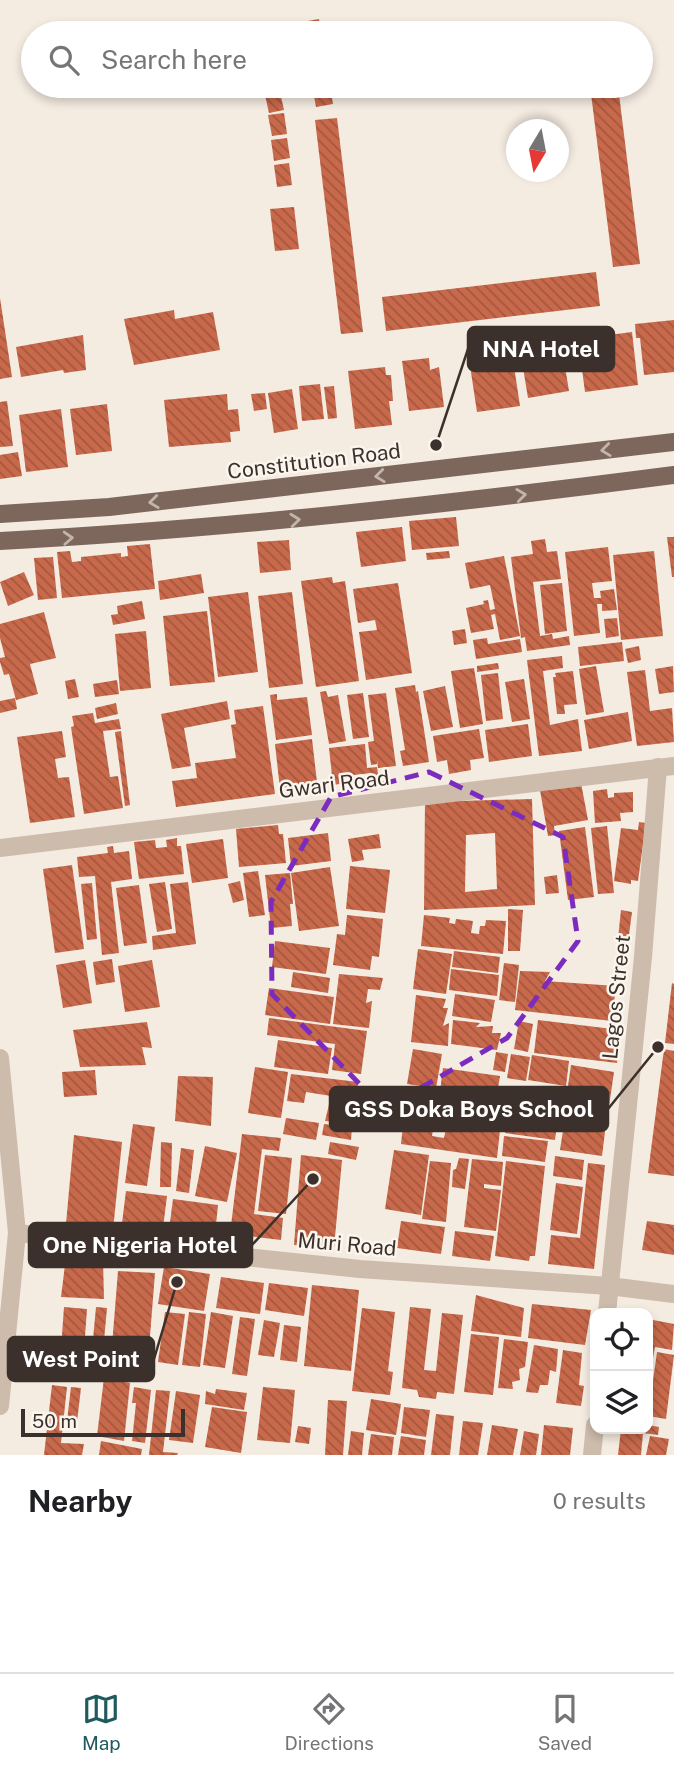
<!DOCTYPE html>
<html lang="en">
<head>
<meta charset="utf-8">
<style>
  :root { --surface:#fff; --page:#f2f2f2; --text:#202124; --muted:#757577; --line:#e0e0e0; --accent:#1f5a5e }
  body { margin:0; font-family:"Public Sans",sans-serif; background:var(--page); color:var(--text) }
  .controls { position:absolute; right:21px; bottom:21px; display:grid; overflow:hidden; border-radius:14px; box-shadow:0 4px 10px #0003 }
  .controls button { width:63px; height:63px; display:grid; place-items:center; padding:0; border:0; border-bottom:2px solid var(--line); background:var(--surface); color:var(--text); font:35px sans-serif }
  .compass { position:absolute; left:506px; top:119px; width:63px; height:63px; border-radius:50%; background:var(--surface); box-shadow:0 4px 10px #0003; rotate:190deg }
  .scale { position:absolute; left:21px; bottom:18px; width:164px; box-sizing:border-box; padding-left:7px; border:4px solid #3b302b; border-top:0; font-size:19px; line-height:24px; white-space:nowrap; color:#3b302b; -webkit-text-stroke:5px #fbf5ee; paint-order:stroke }
  .list { margin:0; padding:0; list-style:none }
  h2 { display:flex; justify-content:space-between; align-items:center; height:91px; margin:0; padding:0 28px; font-size:30px }
  h2 small { font-size:23px; font-weight:400; color:var(--muted) }
  .icon { flex:none; width:38px; height:38px; fill:none; stroke:currentColor; stroke-width:2; stroke-linecap:round; stroke-linejoin:round }
  .map { position:relative; flex:none; width:674px; height:1455px; overflow:hidden }
  .search { position:absolute; background:var(--surface); box-shadow:0 4px 10px #0003; left:21px; right:21px; top:21px; height:77px; display:flex; align-items:center; gap:18px; box-sizing:border-box; padding:0 24px; border-radius:38px; color:var(--muted); font-size:26px }
  .sheet { height:217px; background:var(--surface) }
  nav { display:flex; justify-content:space-around; align-items:center; box-sizing:border-box; height:98px; border-top:2px solid var(--line); background:var(--surface); font-size:19px; color:var(--muted) }
  nav a { display:grid; justify-items:center; gap:4px }
  nav .on { color:var(--accent) }
  .map>svg:first-child { display:block }
</style>
</head>
<body>
<div class="map">
<svg width="674" height="1455" viewBox="0 0 674 1455">
  <defs>
    <pattern id="building-back-hatch" width="6" height="6" patternUnits="userSpaceOnUse" patternTransform="scale(1.75)"><rect width="6" height="6" fill="#c8694b"/><path d="M-1 5l2 2M0 0l6 6M5-1l2 2" fill="none" stroke="#a4573f"/></pattern>
  </defs>
  <rect width="100%" height="100%" fill="#f4ebe1"/>
  <!-- building -->
  <g fill="url(#building-back-hatch)" fill-rule="evenodd">
    <path d="M319 19 322 33H303L302 22Z"/>
    <path d="M312 86H330L333 104 316 107Z"/>
    <path d="M590 86H618L640 264 613 267Z"/>
    <path d="M280 92 284 110 269 113 265 95Z"/>
    <path d="M284 113 287 134 272 136 268 115Z"/>
    <path d="M337 118 363 332 341 334 315 120Z"/>
    <path d="M287 138 290 158 274 161 271 140Z"/>
    <path d="M289 163 292 185 277 187 274 165Z"/>
    <path d="M294 207 299 249 275 251 270 209Z"/>
    <path d="M596 272 600 306 386 331 382 297Z"/>
    <path d="M0 298 12 377 0 379Z"/>
    <path d="M174 310 175 319 213 312 220 350 134 365 124 319Z"/>
    <path d="M674 320V372L644 375 640 338H636L635 324Z"/>
    <path d="M632 332 638 385 585 392 578 339Z"/>
    <path d="M83 335 86 370 64 373 63 370 21 377 16 347Z"/>
    <path d="M560 336 569 391 528 398 519 343Z"/>
    <path d="M512 353 520 406 477 412 469 359Z"/>
    <path d="M429 358 430 370 439 367 444 407 409 411 402 361Z"/>
    <path d="M385 367 386 375H391L393 401H389L392 425 355 429 348 371Z"/>
    <path d="M320 384 324 419 302 421 299 386Z"/>
    <path d="M334 386 337 418 328 419 324 387Z"/>
    <path d="M292 389 298 429 274 433 268 393Z"/>
    <path d="M265 393 267 409 254 411 251 394Z"/>
    <path d="M227 394 228 410 238 409 240 431 230 432 231 442 169 447 164 400Z"/>
    <path d="M7 401 13 446 0 447V402Z"/>
    <path d="M107 404 112 451 76 455 70 409Z"/>
    <path d="M61 409 68 467 26 472 19 415Z"/>
    <path d="M18 452 22 476 0 479V455Z"/>
    <path d="M456 517 459 546 412 550 409 521Z"/>
    <path d="M402 527 406 561 361 567 356 532Z"/>
    <path d="M667 537H674V577H672Z"/>
    <path d="M545 539 547 552 557 551 561 579 533 582 540 636 552 634 553 639 569 636 570 645 527 651 525 637 521 638 511 557 533 554 531 541Z"/>
    <path d="M289 540 291 570 260 573 257 542Z"/>
    <path d="M150 544 155 589 62 598 57 552 70 551 72 562 81 561V557L121 553V557L128 556 127 546Z"/>
    <path d="M608 547 612 581 592 583 594 598H601L600 591 614 589 617 610 602 611V604H597L600 633 574 636 565 552Z"/>
    <path d="M449 551 450 558 427 560 426 553Z"/>
    <path d="M654 551 663 636 621 640 613 555Z"/>
    <path d="M504 556 520 636 500 640 495 614 491 615 494 629 471 633 466 608 484 604 483 601 488 600 490 610 495 609 490 585 470 589 465 563Z"/>
    <path d="M53 557 57 598 38 600 34 558Z"/>
    <path d="M24 572 34 595 8 606 0 582Z"/>
    <path d="M201 574 204 593 160 600 158 581Z"/>
    <path d="M332 577 333 583 345 581 359 681 316 687 301 581Z"/>
    <path d="M398 583 412 673 366 680 359 632 377 630 375 620 358 623 353 589Z"/>
    <path d="M562 583 567 631 545 634 540 585Z"/>
    <path d="M248 592 258 672 218 677 208 597Z"/>
    <path d="M292 592 303 684 269 688 258 596Z"/>
    <path d="M142 601 145 619 113 625 111 615 118 614 117 606Z"/>
    <path d="M207 611 215 682 170 686 163 616Z"/>
    <path d="M44 612 56 658 30 664 38 694 16 700 9 674 4 675 0 662V658L5 657 0 638V624Z"/>
    <path d="M617 618 619 636 606 638 604 619Z"/>
    <path d="M465 629 467 643 454 645 452 631Z"/>
    <path d="M146 631 151 688 120 691 115 634Z"/>
    <path d="M487 638 488 644 520 639 522 652 476 659 473 640Z"/>
    <path d="M622 642 624 661 580 666 578 647Z"/>
    <path d="M639 646 641 660 628 663 625 649Z"/>
    <path d="M562 656 563 668 543 671 550 725 578 719 582 751 539 756 527 660Z"/>
    <path d="M498 663 499 669 477 672V666Z"/>
    <path d="M596 666 604 712 586 715 579 669Z"/>
    <path d="M673 666 674 692 659 694 655 669Z"/>
    <path d="M474 668 483 724 460 728 451 671Z"/>
    <path d="M645 670 650 711 672 708 674 742 637 746 627 672Z"/>
    <path d="M573 671 577 704 564 705 565 714H557L553 677H556L555 673Z"/>
    <path d="M498 673 503 719 486 721 481 675Z"/>
    <path d="M75 679 79 697 68 699 65 681Z"/>
    <path d="M524 679 530 719 512 722 505 682Z"/>
    <path d="M117 680 119 694 95 697 93 684Z"/>
    <path d="M415 685 416 692 418 691 429 762 403 766 400 751 405 750 395 688Z"/>
    <path d="M445 686 453 727 431 731 423 691Z"/>
    <path d="M326 691 328 697 338 695 346 741 329 744 320 692Z"/>
    <path d="M363 693 369 737 353 739 347 695Z"/>
    <path d="M386 693 396 766 378 768 377 760V764L371 765 368 742 374 741 368 695Z"/>
    <path d="M277 694V700L307 697 312 735 276 740 270 695Z"/>
    <path d="M15 698 17 709 0 713V701Z"/>
    <path d="M227 701 230 719 184 728 191 766 172 769 161 714Z"/>
    <path d="M116 703 118 714 97 719 95 708Z"/>
    <path d="M263 706 275 794 176 807 172 781 197 778 195 763 236 758 231 725 236 724 234 710Z"/>
    <path d="M628 712 632 741 589 749 584 720Z"/>
    <path d="M93 713 95 723 119 719 121 729 103 731 110 777 118 776 123 808 84 814 71 727 74 726 72 716Z"/>
    <path d="M528 724 532 756 489 762 485 730Z"/>
    <path d="M479 729 484 758 470 760 471 770 449 774 447 760 437 762 433 736Z"/>
    <path d="M62 731 66 757 55 759 58 778 69 777 75 817 30 823 17 737Z"/>
    <path d="M121 731 130 805 125 806 115 732Z"/>
    <path d="M312 739 317 782 303 784 304 787 280 789 275 744Z"/>
    <path d="M365 744 367 768 377 767 379 781 372 782 371 773 345 776 346 783 333 785 329 748Z"/>
    <path d="M581 783 588 820 554 826 555 835 548 836 540 790Z"/>
    <path d="M607 789 608 798 614 797V793L633 792V812L620 813 621 821 595 823 593 791Z"/>
    <path d="M532 799 535 905 424 910 425 802ZM495 833 497 889 465 892 466 835Z"/>
    <path d="M639 822 646 823 638 881 631 880V884L614 881 621 828 638 830Z"/>
    <path d="M278 825 279 834H283L286 863 239 867 236 829Z"/>
    <path d="M607 826 614 893 598 894 591 828Z"/>
    <path d="M585 827 594 897 568 900 559 831Z"/>
    <path d="M328 833 331 861 291 866 288 838Z"/>
    <path d="M379 834 381 848 362 850 364 860 352 862 348 839Z"/>
    <path d="M177 838V846H181L184 874 139 879 134 842 155 840 156 848 167 847 166 840Z"/>
    <path d="M223 839 228 878 192 883 186 844Z"/>
    <path d="M113 846 114 853 129 851 132 879 111 882 119 953 102 955 95 876 79 877 77 857 108 853 107 847Z"/>
    <path d="M72 865 84 949 55 953 43 869Z"/>
    <path d="M350 866 390 870 385 913 346 909Z"/>
    <path d="M330 867 339 926 299 931 291 873Z"/>
    <path d="M258 871 265 915 249 917 243 873Z"/>
    <path d="M290 873 293 904H290L292 926 271 928 265 875Z"/>
    <path d="M557 875 559 893 546 894 544 877Z"/>
    <path d="M240 881 244 900 233 903 228 884Z"/>
    <path d="M165 882 172 929 157 932 149 884Z"/>
    <path d="M188 882 196 944 153 950 152 936 176 933 170 884Z"/>
    <path d="M92 883 97 939 87 940 81 884Z"/>
    <path d="M139 885 147 943 124 946 116 888Z"/>
    <path d="M508 909 523 910 520 951H508Z"/>
    <path d="M621 910 632 912 627 950 617 948Z"/>
    <path d="M347 915 383 919 379 957 372 956 370 970 333 965 337 934 345 935Z"/>
    <path d="M424 915 450 918 449 923 455 924 456 919 473 921 471 933 479 934 480 926H485L486 920 506 921 503 954 421 946Z"/>
    <path d="M275 941 330 948 326 974 272 967Z"/>
    <path d="M418 949 452 954 446 994 413 989Z"/>
    <path d="M454 951 500 957 498 973 452 967Z"/>
    <path d="M112 959 115 982 96 985 93 962Z"/>
    <path d="M85 960 92 1003 63 1008 56 965Z"/>
    <path d="M152 960 160 1007 125 1012 118 966Z"/>
    <path d="M504 963 519 965 515 1002 499 1000Z"/>
    <path d="M451 969 499 975 497 996 449 990Z"/>
    <path d="M520 971 550 972 545 981 616 986 612 1021 515 1010Z"/>
    <path d="M293 972 330 978 328 993 291 987Z"/>
    <path d="M339 974 383 978 380 990 368 989 366 1003 372 1001 369 1028 333 1024Z"/>
    <path d="M672 983 674 984V1044L665 1043Z"/>
    <path d="M269 988 334 997 330 1024 265 1015Z"/>
    <path d="M455 994 495 1000 491 1022 452 1016Z"/>
    <path d="M416 995 446 999 443 1008H448L443 1026 449 1023 448 1046 411 1042Z"/>
    <path d="M269 1018 367 1031 361 1074 332 1070 335 1044 267 1035Z"/>
    <path d="M453 1020 480 1023 476 1027 493 1026 492 1033H501L497 1050 451 1044Z"/>
    <path d="M538 1020 621 1030 617 1063 534 1053Z"/>
    <path d="M519 1021 533 1024 528 1052 514 1049Z"/>
    <path d="M147 1022 152 1048 142 1047 146 1065 80 1067 73 1030Z"/>
    <path d="M278 1040 332 1048 328 1074 274 1067Z"/>
    <path d="M413 1049 442 1054 436 1088 407 1084Z"/>
    <path d="M664 1049 674 1051V1176L648 1173Z"/>
    <path d="M496 1052 508 1054 505 1072 493 1070Z"/>
    <path d="M511 1054 530 1057 526 1081 507 1078Z"/>
    <path d="M532 1055 569 1061 566 1086 528 1080Z"/>
    <path d="M571 1065 614 1072 608 1113 565 1106Z"/>
    <path d="M255 1067 288 1072 281 1118 248 1113Z"/>
    <path d="M443 1068 500 1076 496 1100 440 1091Z"/>
    <path d="M95 1070 97 1095 64 1097 62 1072Z"/>
    <path d="M291 1074 358 1082 354 1123 325 1121 331 1096 306 1092 304 1103 287 1101Z"/>
    <path d="M178 1076 213 1077 211 1126 175 1121Z"/>
    <path d="M406 1099 447 1103 446 1119 435 1117 432 1136 444 1138 447 1124 500 1130 497 1158 401 1144Z"/>
    <path d="M509 1102 559 1109 555 1140 505 1133Z"/>
    <path d="M566 1111 607 1116 602 1156 560 1150Z"/>
    <path d="M286 1118 319 1123 316 1140 283 1134Z"/>
    <path d="M133 1124 155 1127 147 1186 125 1183Z"/>
    <path d="M324 1124 352 1128 351 1140 322 1135Z"/>
    <path d="M242 1134 281 1138 279 1151 262 1149 254 1214 283 1218 281 1240 230 1234Z"/>
    <path d="M74 1135 122 1142 113 1230 100 1228 98 1235 81 1231 80 1225 66 1224Z"/>
    <path d="M504 1136 548 1141 545 1162 502 1156Z"/>
    <path d="M161 1142 172 1143 171 1187H160Z"/>
    <path d="M330 1142 359 1147 356 1160 328 1154Z"/>
    <path d="M205 1146 237 1153 227 1202 195 1196Z"/>
    <path d="M181 1148 194 1150 189 1193 176 1191Z"/>
    <path d="M394 1150 429 1155 421 1215 385 1209Z"/>
    <path d="M265 1155 292 1158 286 1214 258 1211Z"/>
    <path d="M301 1155 342 1160 334 1248 294 1245Z"/>
    <path d="M555 1156 584 1160 582 1180 553 1176Z"/>
    <path d="M459 1158 469 1159 465 1189 452 1187 453 1170 456 1169Z"/>
    <path d="M472 1159 503 1162 501 1186 484 1184V1188L501 1190 496 1231 464 1227Z"/>
    <path d="M430 1161 451 1163 446 1222 422 1219Z"/>
    <path d="M506 1161 545 1166 535 1256H530L529 1261 495 1256Z"/>
    <path d="M588 1163 605 1165 594 1269 548 1264 551 1235 580 1238Z"/>
    <path d="M556 1183 583 1187 577 1234 550 1230Z"/>
    <path d="M126 1191 167 1196 162 1236 121 1231Z"/>
    <path d="M173 1199 218 1205 215 1235 169 1230Z"/>
    <path d="M401 1221 445 1227 441 1254 397 1248Z"/>
    <path d="M647 1221 674 1225V1255L642 1250Z"/>
    <path d="M455 1231 494 1236 490 1261 452 1256Z"/>
    <path d="M66 1257 103 1260 104 1299 61 1297Z"/>
    <path d="M164 1267 210 1274 204 1311 158 1304Z"/>
    <path d="M118 1271 155 1273 148 1361 111 1358Z"/>
    <path d="M221 1277 264 1283 260 1314 216 1308Z"/>
    <path d="M269 1283 308 1288 304 1316 265 1310Z"/>
    <path d="M312 1285 359 1290 351 1371 304 1366Z"/>
    <path d="M476 1295 524 1308 521 1337 471 1331Z"/>
    <path d="M532 1304 591 1310 585 1345 528 1338Z"/>
    <path d="M64 1307 87 1309 83 1364 60 1363Z"/>
    <path d="M96 1307 107 1308 102 1362 91 1361Z"/>
    <path d="M410 1307 431 1309 424 1370 436 1371 442 1313 463 1315 454 1394 437 1392 436 1399 419 1397 417 1390 402 1388Z"/>
    <path d="M362 1308 395 1312 388 1371 393 1372 390 1395 352 1391Z"/>
    <path d="M165 1312 185 1314 178 1365 158 1362Z"/>
    <path d="M189 1312 206 1314 200 1367 182 1365Z"/>
    <path d="M211 1312 233 1316 225 1368 203 1365Z"/>
    <path d="M240 1317 255 1319 247 1376 232 1374Z"/>
    <path d="M648 1319 674 1324 672 1350 655 1347 649 1379Z"/>
    <path d="M264 1320 280 1323 274 1357 258 1355Z"/>
    <path d="M284 1325 301 1327 297 1362 280 1360Z"/>
    <path d="M471 1334 499 1337 493 1395 464 1392Z"/>
    <path d="M504 1339 528 1342 525 1367 519 1369 520 1380 512 1382 513 1389 498 1388Z"/>
    <path d="M534 1345 558 1349 556 1372 550 1370 548 1385H540L538 1393 526 1392Z"/>
    <path d="M563 1350 582 1353 579 1385 584 1386 581 1406 556 1403Z"/>
    <path d="M657 1352 674 1355 666 1419 648 1416Z"/>
    <path d="M104 1378 130 1383 124 1441 97 1436Z"/>
    <path d="M52 1385 67 1387 61 1443 84 1444 82 1455H44Z"/>
    <path d="M71 1387 81 1388 77 1422 67 1421Z"/>
    <path d="M134 1387 151 1390 145 1443 132 1441 136 1403H132Z"/>
    <path d="M263 1387 295 1390 290 1443 257 1440Z"/>
    <path d="M216 1389 247 1393 244 1410 205 1404 206 1391 215 1394Z"/>
    <path d="M156 1390 170 1391 163 1452 178 1453 177 1455H149Z"/>
    <path d="M176 1391 200 1395 193 1443 169 1440Z"/>
    <path d="M371 1399 401 1404 396 1435 366 1430Z"/>
    <path d="M328 1400 347 1401 343 1455H325Z"/>
    <path d="M212 1407 247 1412 241 1453 205 1447Z"/>
    <path d="M404 1407 430 1410 426 1437 401 1433Z"/>
    <path d="M436 1414 454 1416 450 1455H431Z"/>
    <path d="M463 1421 483 1423 478 1455H459Z"/>
    <path d="M492 1425 518 1429 513 1455H487Z"/>
    <path d="M544 1425 573 1428 570 1455H541Z"/>
    <path d="M648 1425 659 1427 658 1435 643 1433 641 1455H618L621 1429H648Z"/>
    <path d="M298 1426 311 1428 309 1444 295 1442Z"/>
    <path d="M351 1431 364 1433 362 1455H348Z"/>
    <path d="M524 1431 539 1434 536 1455H520Z"/>
    <path d="M371 1434 394 1437 392 1455H368Z"/>
    <path d="M401 1436 426 1440 424 1455H398Z"/>
    <path d="M650 1436 669 1439 666 1455H646Z"/>
    <path d="M101 1441 142 1449 141 1455H99Z"/>
  </g>
  <g fill="none" stroke-linecap="round" stroke-linejoin="round">
    <!-- minor -->
    <g stroke="#cdbbac" stroke-width="18">
      <path d="M0 848 674 766"/>
      <path d="M0 1058 17 1233 0 1406"/>
      <path d="M17 1233 360 1269 609 1286 674 1294"/>
      <path d="M607 1313 643 957 658 767"/>
      <path d="M592 1455 595 1425"/>
    </g>
    <!-- major -->
    <g stroke="#7d675c" stroke-width="18">
      <path d="M0 514 109 507 674 442"/>
      <path d="M0 541C226 529 450 504 674 475"/>
    </g>
  </g>
  <!-- one-way arrows -->
  <defs><path id="oneway-chevron" d="M-2-3.5L2.5 0L-2 3.5" fill="none" stroke-width="1.6" stroke-linecap="round" stroke-linejoin="round" transform="scale(1.75)"/></defs>
  <g stroke="#c2b5ac">
    <use href="#oneway-chevron" transform="translate(606 450) rotate(173)"/>
    <use href="#oneway-chevron" transform="translate(380 476) rotate(173)"/>
    <use href="#oneway-chevron" transform="translate(521 495) rotate(-7)"/>
    <use href="#oneway-chevron" transform="translate(154 502) rotate(173)"/>
    <use href="#oneway-chevron" transform="translate(295 520) rotate(-6)"/>
    <use href="#oneway-chevron" transform="translate(68 538) rotate(-3)"/>
  </g>
  <!-- marked area -->
  <path fill="none" stroke="#7b2cbf" stroke-width="5" stroke-dasharray="14 9" stroke-linejoin="round" d="M429 772 563 837 578 941 507 1038 384 1109 272 994 271 902 331 797Z"/>
  <g text-anchor="middle" dominant-baseline="central" stroke-width="5" stroke-linejoin="round" paint-order="stroke">
    <!-- street labels -->
    <g font-size="21" fill="#3b302b" stroke="#fbf5ee">
      <text transform="translate(314 461) rotate(-7)">Constitution Road</text>
      <text transform="translate(334 784) rotate(-7)">Gwari Road</text>
      <text transform="translate(616 997) rotate(-84)">Lagos Street</text>
      <text transform="translate(347 1244) rotate(5)">Muri Road</text>
    </g>
  </g>
  <!-- callouts -->
  <path fill="none" stroke="#3b302b" stroke-width="2.5" d="M436 445L468 349M658 1047L608 1109M313 1179L252 1245M177 1282L154 1359"/>
  <g fill="#3b302b" stroke="#fbf5ee" stroke-width="2.5">
    <circle cx="436" cy="445" r="7"/>
    <circle cx="658" cy="1047" r="7"/>
    <circle cx="313" cy="1179" r="7"/>
    <circle cx="177" cy="1282" r="7"/>
  </g>
  <g fill="#3b302b" stroke="#3b302b" stroke-width="2.5">
    <rect x="468" y="327" width="146" height="44" rx="7"/>
    <rect x="330" y="1087" width="278" height="44" rx="7"/>
    <rect x="29" y="1223" width="223" height="44" rx="7"/>
    <rect x="8" y="1337" width="146" height="44" rx="7"/>
  </g>
  <g font-size="23" text-anchor="middle" font-weight="bold" fill="#fff">
    <text x="541" y="357">NNA Hotel</text>
    <text x="469" y="1117">GSS Doka Boys School</text>
    <text x="140" y="1253">One Nigeria Hotel</text>
    <text x="81" y="1367">West Point</text>
  </g>
</svg>
<div class="controls">
<button><svg class="icon" aria-label="locate" viewBox="0 0 24 24"><circle cx="12" cy="12" r="6"/><path d="M12 2v4M12 18v4M2 12h4M18 12h4"/></svg></button>
<button><svg class="icon" aria-label="layers" viewBox="0 0 24 24"><path d="M12 4l9 5-9 5-9-5zM3 14l9 5 9-5"/></svg></button>
</div>
<svg class="compass" viewBox="-18 -18 36 36"><path d="M0-13l5 13h-10z" fill="#e53935"/><path d="M0 13l5-13h-10z" fill="#757577"/></svg>
<div class="scale">50 m</div>
<div class="search"><svg class="icon" aria-label="search" viewBox="0 0 24 24"><circle cx="10" cy="10" r="6"/><path d="M15 15l6 6"/></svg>Search here</div>
</div>
<section class="sheet">
<h2>Nearby<small>0 results</small></h2>
<ul class="list">
</ul>
</section>
<nav>
<a class="on"><svg class="icon" aria-label="map" viewBox="0 0 24 24"><path d="M3 6l6-2 6 2 6-2v14l-6 2-6-2-6 2zM9 4v14M15 6v14"/></svg>Map</a>
<a><svg class="icon" aria-label="directions" viewBox="0 0 24 24"><path d="M12 3l9 9-9 9-9-9zM9 14v-3h6M13 9l2 2-2 2"/></svg>Directions</a>
<a><svg class="icon" aria-label="saved" viewBox="0 0 24 24"><path d="M7 4h10v16l-5-4-5 4z"/></svg>Saved</a>
</nav>
</body>
</html>
